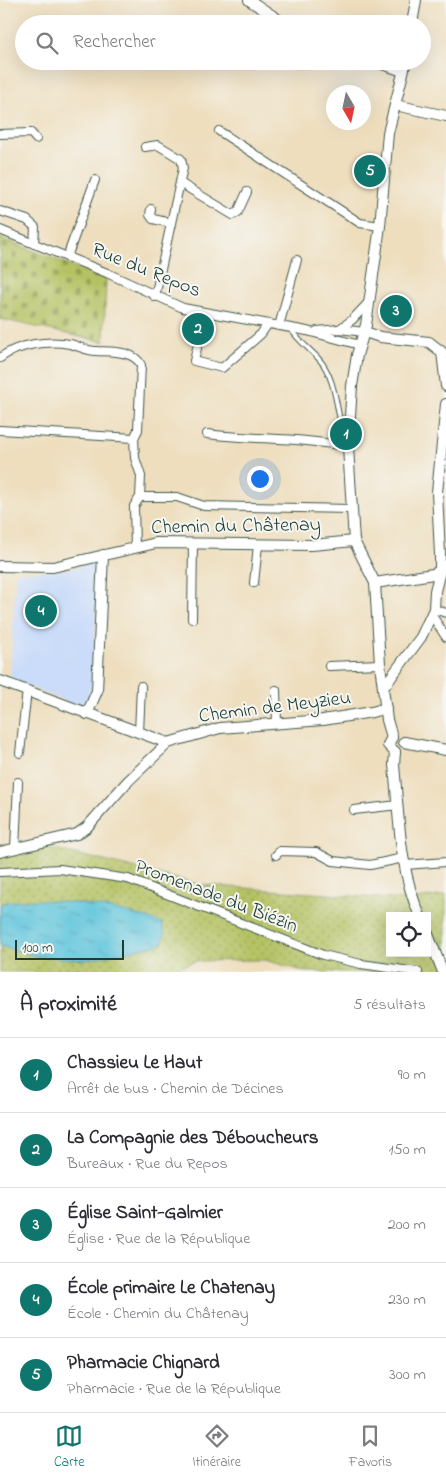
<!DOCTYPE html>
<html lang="fr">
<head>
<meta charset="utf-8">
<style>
  :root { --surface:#fff; --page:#f2f2f3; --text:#2b2b33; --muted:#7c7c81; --line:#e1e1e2; --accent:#0f766e }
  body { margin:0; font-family:"Indie Flower",sans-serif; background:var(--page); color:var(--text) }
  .controls { position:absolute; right:15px; bottom:15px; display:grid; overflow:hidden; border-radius:0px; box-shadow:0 5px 20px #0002 }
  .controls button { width:45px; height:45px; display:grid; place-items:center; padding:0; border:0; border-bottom:1px solid var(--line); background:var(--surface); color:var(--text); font:25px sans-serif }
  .compass { position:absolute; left:326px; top:85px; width:45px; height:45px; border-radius:50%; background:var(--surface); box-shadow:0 5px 20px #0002; rotate:171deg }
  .scale { position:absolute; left:15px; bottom:12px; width:109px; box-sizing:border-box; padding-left:5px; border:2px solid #1f3d34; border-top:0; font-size:14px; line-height:18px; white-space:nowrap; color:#1f3d34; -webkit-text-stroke:4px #f6f6f2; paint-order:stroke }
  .you { position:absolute; left:259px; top:478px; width:18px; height:18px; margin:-12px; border:4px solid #fff; border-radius:50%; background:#1a73e8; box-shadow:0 0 0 8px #1a73e833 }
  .badge { display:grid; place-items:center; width:32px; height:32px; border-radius:50%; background:var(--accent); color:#fff; font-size:16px; font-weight:700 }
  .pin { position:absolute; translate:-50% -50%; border:2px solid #fff; box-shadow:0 1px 5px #0006 }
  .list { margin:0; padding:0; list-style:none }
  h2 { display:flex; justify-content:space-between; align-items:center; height:65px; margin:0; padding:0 20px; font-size:21px }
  h2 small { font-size:16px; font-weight:400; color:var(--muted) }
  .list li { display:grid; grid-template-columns:32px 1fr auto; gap:15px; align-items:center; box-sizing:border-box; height:75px; padding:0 20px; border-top:1px solid var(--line) }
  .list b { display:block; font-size:19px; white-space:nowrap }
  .list p { margin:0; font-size:16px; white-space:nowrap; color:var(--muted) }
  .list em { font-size:16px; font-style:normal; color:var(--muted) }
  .icon { flex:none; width:28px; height:28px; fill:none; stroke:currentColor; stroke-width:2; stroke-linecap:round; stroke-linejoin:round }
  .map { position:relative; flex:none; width:446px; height:972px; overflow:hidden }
  .search { position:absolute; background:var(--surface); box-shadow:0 5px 20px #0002; left:15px; right:15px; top:15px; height:55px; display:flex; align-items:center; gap:12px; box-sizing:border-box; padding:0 18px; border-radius:28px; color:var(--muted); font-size:19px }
  .sheet { height:440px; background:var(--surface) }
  nav { display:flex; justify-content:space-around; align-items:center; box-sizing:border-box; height:70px; border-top:1px solid var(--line); background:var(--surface); font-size:14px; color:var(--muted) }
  nav a { display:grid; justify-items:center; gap:2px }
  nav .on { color:var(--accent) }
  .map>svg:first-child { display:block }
</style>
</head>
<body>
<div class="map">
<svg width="446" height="972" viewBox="0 0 446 972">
  <defs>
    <pattern id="cemetery-stones" width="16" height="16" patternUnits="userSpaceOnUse" patternTransform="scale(1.25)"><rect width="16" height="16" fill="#b5c264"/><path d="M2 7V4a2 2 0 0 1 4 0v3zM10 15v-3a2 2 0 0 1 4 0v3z" fill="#939f53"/></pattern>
    <pattern id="park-dots" width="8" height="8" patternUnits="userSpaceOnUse" patternTransform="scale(1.25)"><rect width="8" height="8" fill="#b5c264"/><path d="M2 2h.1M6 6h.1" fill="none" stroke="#939f53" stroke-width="1.8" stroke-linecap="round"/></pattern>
    <pattern id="water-ripples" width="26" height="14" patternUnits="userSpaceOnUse" patternTransform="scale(1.25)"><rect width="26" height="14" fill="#5fc5dc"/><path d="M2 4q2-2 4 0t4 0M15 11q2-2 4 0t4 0" fill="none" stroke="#4ea1b3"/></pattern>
  </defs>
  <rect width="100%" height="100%" fill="#f6f6f2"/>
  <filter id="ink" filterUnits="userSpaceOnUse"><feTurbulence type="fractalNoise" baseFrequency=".02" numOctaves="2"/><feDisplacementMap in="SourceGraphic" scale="10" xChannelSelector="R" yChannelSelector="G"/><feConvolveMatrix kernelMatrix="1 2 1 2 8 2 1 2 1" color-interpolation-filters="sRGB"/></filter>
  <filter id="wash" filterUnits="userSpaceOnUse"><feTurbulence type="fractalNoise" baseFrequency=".0096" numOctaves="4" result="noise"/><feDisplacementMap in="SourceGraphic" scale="20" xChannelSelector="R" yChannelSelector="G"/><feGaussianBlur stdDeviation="1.12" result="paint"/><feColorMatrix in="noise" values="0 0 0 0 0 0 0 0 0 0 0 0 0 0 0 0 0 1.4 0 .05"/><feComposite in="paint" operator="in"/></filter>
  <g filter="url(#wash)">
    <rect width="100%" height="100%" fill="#eedebe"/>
    <!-- built -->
    <path fill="#cadcf9" d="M99 563 92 687 88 702 80 707 10 679 16 572 63 570Z"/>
    <!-- cemetery -->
    <path fill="url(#cemetery-stones)" stroke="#6a804c" d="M0 238 106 279 104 342 0 319Z"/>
    <!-- park -->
    <path fill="url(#park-dots)" stroke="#6a804c" fill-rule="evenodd" d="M47 847 203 885 407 900 446 895V972H307L265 960 197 961 163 972H0V855ZM390 916H427V953H390Z"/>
    <!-- water -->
    <path fill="url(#water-ripples)" stroke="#3f8188" d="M25 900C72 900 118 908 162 923L165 934 162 944 85 960 36 956 0 946V905L6 902Z"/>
  </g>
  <g filter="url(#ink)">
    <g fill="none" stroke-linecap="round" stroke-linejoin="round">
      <defs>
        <path id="service" d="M290 328C298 341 309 348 319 359 334 376 336 403 341 425"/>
        <g id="minor">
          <path d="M219 131 360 223 380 226"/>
          <path d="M0 134 31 133 36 139"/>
          <path d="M145 147 158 145 181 159 183 168 155 297"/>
          <path d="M180 183 233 215 238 212 247 192"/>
          <path d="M151 209 150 215 153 219 171 223"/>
          <path d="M0 211 27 220 35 227 34 244"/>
          <path d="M0 230 107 273 183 308 307 331 360 345"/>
          <path d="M67 257 95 180"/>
          <path d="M279 326 297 260"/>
          <path d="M339 329 352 320 369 302"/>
          <path d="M317 331 339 329 365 332"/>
          <path d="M197 348 194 361 222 368 261 334 268 324"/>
          <path d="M0 358C18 344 48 340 70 344 79 346 87 351 96 351 110 352 134 350 141 365L138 430 134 438 135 458 141 476 140 497 134 506 135 548"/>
          <path d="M0 430 134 438"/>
          <path d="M207 434C254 440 302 437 348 447"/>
          <path d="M140 497H177L204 506 351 509"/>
          <path d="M254 583 258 545"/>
          <path d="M434 609 446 613"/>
          <path d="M433 617 446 637"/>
          <path d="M192 619 193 544"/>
          <path d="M329 666 380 664"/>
          <path d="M276 690 277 723"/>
          <path d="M139 733 141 686"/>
          <path d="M20 753 27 690"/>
          <path d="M354 810 398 805"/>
          <path d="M15 849 18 782"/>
          <path d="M276 855 280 851 316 852 333 861 370 865 404 858"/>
          <path d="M405 865 446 862"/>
          <path d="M0 872 60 869 128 879 323 955 361 964 418 972"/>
        </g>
        <g id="tertiary">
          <path d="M249 0 285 24"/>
          <path d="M412 24 416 0"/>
          <path d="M374 61 403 71"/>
          <path d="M395 105 446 116"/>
          <path d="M365 332 380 337 429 342 442 352 446 386"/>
          <path d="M0 566 53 567 156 543 312 545 354 541"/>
          <path d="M375 583 433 574 440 571"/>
          <path d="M0 681 168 743"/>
          <path d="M383 688 421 637 434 609 435 591 440 571V554L437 492 446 404"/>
          <path d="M87 714 97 691 103 555"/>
          <path d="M392 737 387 720 380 664 375 583 354 541 348 447 352 386 357 355 366 325 380 226 388 133 406 61"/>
          <path d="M392 737 388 745 395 752"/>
          <path d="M404 742 446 750"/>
          <path d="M395 752 394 765C399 815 399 870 420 916"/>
          <path d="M0 852 77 834 87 827 128 781 168 743 220 728 323 720 372 712 386 708"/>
          <path d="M427 932 443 972"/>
        </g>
      </defs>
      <!-- service casing -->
      <use href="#service" stroke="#3e5549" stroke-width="6"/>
      <!-- minor casing -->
      <use href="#minor" stroke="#3e5549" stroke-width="10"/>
      <!-- tertiary casing -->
      <use href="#tertiary" stroke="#3e5549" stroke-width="12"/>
      <!-- service -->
      <use href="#service" stroke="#fff" stroke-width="4"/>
      <!-- minor -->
      <use href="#minor" stroke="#fff" stroke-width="8"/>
      <!-- tertiary -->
      <use href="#tertiary" stroke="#fff" stroke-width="10"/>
    </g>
  </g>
  <g text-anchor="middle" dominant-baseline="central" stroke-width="4" stroke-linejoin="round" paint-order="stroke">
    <!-- street labels -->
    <g font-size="20" fill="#1f3d34" stroke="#f6f6f2">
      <text transform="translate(146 271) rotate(22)">Rue du Repos</text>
      <text transform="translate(236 527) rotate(-1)">Chemin du Châtenay</text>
      <text transform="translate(275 708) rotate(-7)">Chemin de Meyzieu</text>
      <text transform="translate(216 897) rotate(21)">Promenade du Biézin</text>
    </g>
  </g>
</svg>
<div class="controls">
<button><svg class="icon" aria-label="locate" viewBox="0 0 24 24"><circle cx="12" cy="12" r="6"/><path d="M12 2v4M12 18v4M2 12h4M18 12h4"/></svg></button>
</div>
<svg class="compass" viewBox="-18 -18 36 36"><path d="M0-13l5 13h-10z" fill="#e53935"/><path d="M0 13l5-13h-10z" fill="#7c7c81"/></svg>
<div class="scale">100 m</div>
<div class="you"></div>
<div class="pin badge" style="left:346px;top:434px">1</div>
<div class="pin badge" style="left:198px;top:329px">2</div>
<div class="pin badge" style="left:396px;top:311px">3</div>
<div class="pin badge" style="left:41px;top:611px">4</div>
<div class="pin badge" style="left:370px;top:171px">5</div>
<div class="search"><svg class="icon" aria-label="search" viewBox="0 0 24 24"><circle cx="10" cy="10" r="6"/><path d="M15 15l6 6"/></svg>Rechercher</div>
</div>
<section class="sheet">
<h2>À proximité<small>5 résultats</small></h2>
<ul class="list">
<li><span class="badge">1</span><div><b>Chassieu Le Haut</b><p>Arrêt de bus · Chemin de Décines</p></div><em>90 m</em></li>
<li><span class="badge">2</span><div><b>La Compagnie des Déboucheurs</b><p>Bureaux · Rue du Repos</p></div><em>150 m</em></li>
<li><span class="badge">3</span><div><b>Église Saint-Galmier</b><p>Église · Rue de la République</p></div><em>200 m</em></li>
<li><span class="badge">4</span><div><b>École primaire Le Chatenay</b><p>École · Chemin du Châtenay</p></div><em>230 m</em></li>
<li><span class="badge">5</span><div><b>Pharmacie Chignard</b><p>Pharmacie · Rue de la République</p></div><em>300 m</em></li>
</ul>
</section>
<nav>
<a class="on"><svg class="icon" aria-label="map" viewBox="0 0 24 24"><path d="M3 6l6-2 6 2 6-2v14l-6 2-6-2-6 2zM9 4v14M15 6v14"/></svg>Carte</a>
<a><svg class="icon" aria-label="directions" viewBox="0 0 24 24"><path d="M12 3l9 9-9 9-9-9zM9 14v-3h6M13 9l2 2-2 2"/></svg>Itinéraire</a>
<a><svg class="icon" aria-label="saved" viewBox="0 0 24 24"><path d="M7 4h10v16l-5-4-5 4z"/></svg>Favoris</a>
</nav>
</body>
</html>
